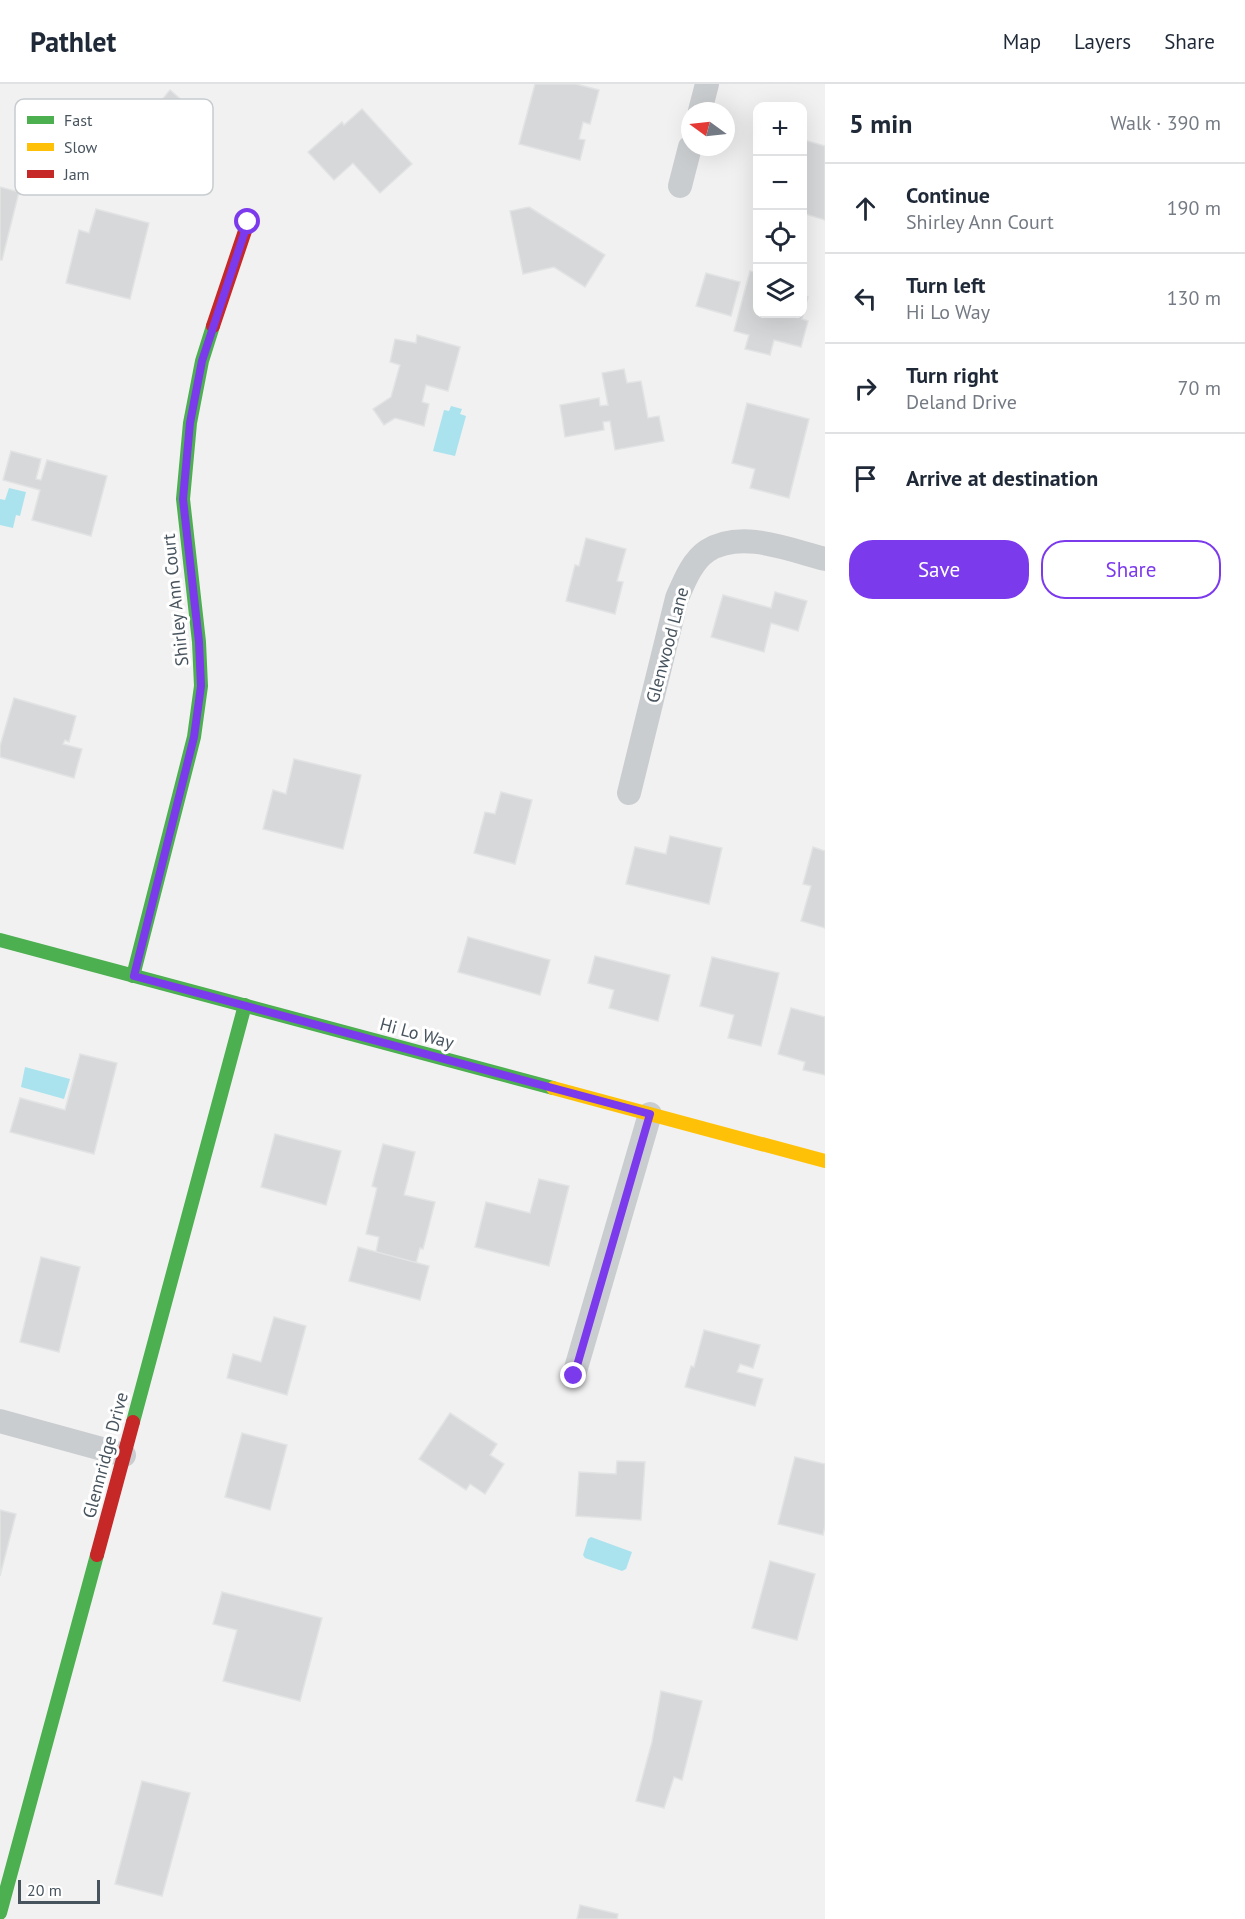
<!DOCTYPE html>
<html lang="en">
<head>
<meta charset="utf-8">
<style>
  :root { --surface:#fff; --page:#f2f2f3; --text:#1f2937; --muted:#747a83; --line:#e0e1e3; --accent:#7c3aed }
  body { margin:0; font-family:"PT Sans",sans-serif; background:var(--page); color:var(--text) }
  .controls { position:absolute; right:18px; top:18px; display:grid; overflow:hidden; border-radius:12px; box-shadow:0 6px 24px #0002 }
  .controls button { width:54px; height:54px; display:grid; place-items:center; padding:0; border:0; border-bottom:2px solid var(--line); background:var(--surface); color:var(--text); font:30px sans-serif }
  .compass { position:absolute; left:681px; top:18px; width:54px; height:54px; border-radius:50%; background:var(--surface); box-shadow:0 6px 24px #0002; rotate:285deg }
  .scale { position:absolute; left:18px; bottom:15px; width:82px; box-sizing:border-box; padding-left:6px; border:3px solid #47545e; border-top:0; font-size:16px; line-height:21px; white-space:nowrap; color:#47545e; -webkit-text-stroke:4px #fff; paint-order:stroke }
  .stop { position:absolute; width:18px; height:18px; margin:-14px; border:4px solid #7c3aed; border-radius:50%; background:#fff }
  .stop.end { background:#7c3aed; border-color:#fff; box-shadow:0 2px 6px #0008 }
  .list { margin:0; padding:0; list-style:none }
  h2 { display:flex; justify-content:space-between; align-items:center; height:78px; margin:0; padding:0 24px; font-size:26px }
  h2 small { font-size:20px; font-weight:400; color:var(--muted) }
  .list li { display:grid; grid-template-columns:39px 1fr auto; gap:18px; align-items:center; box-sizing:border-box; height:90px; padding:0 24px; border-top:2px solid var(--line) }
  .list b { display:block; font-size:22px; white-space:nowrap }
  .list p { margin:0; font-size:20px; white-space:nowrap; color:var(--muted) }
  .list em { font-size:20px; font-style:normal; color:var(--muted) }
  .actions { display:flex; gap:12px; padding:18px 24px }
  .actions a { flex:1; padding:14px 0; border:2px solid var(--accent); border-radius:24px; text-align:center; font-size:21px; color:var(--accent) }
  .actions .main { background:var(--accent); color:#fff }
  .icon { flex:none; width:33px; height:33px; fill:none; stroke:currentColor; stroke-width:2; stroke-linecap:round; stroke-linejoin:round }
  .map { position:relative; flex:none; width:825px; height:1835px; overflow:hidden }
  header { display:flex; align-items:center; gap:36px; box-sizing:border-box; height:84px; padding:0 30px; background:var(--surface); border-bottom:2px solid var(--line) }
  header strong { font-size:28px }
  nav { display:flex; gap:33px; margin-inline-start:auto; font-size:21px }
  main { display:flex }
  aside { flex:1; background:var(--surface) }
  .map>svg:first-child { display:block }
</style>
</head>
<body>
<header>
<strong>Pathlet</strong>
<nav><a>Map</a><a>Layers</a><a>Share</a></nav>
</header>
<main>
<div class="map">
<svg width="825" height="1835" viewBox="0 0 825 1835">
  <rect width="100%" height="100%" fill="#f1f1f1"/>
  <!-- water -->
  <g fill="#aae3ee">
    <path d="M451 322 462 325 460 330 466 332 455 372 433 367 444 326 449 327Z"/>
    <path d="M9 404 26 408 20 432 16 431 13 444 0 441V415L5 416Z"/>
    <path d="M25 983 70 995 64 1015 21 1003Z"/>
    <path d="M591 1453 632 1468 626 1485 622 1487 585 1474 583 1471 588 1455Z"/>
  </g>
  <!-- building -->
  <g fill="#d7d8d9" stroke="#e2e3e4" stroke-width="1.5">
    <path d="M535 0H576L599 6 590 40 583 38 579 55 585 56 580 76 519 60Z"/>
    <path d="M170 6 201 33 171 68 162 61 140 87 117 67 128 55 115 43 129 27 132 30 141 19 152 28Z"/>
    <path d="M362 25 412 80 380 109 353 79 334 96 308 68 342 38 344 41Z"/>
    <path d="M804 56 825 62V136L802 129V95L806 83 802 82Z"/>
    <path d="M0 103 19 108 2 176H0Z"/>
    <path d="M529 123 605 171 585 203 554 183 523 190 510 127Z"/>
    <path d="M96 125 149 139 130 215 66 199 79 146 89 149Z"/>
    <path d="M750 187 758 189V230H802V204L804 205 803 211 808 213 802 235 808 237 801 263 774 256 770 271 745 265 749 251 734 247Z"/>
    <path d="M706 189 740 198 731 232 696 222Z"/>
    <path d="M417 251 460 263 448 307 426 301 422 318 429 320 424 342 395 334 384 341 373 325 391 313 400 281 390 278 395 255 416 259Z"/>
    <path d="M624 285 627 299 641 297 648 334 659 332 664 357 615 366 610 337 603 338 604 346 565 353 560 321 599 314 600 322 608 321 602 289Z"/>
    <path d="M747 319 809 335 789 414 750 404 755 385 732 379Z"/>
    <path d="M11 367 41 375 36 395 41 396 47 376 107 392 91 452 32 436 40 406 3 396Z"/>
    <path d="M586 454 626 465 617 497 623 498 615 530 566 517 575 481 579 482Z"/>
    <path d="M775 508 807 517 798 547 771 539 764 568 711 553 723 511 771 524Z"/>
    <path d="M14 614 76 632 69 658 65 656 63 660 82 665 74 694 0 673V662Z"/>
    <path d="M294 675 361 691 343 765 263 745 273 706 286 710Z"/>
    <path d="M501 708 532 716 515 780 474 769 485 728 495 730Z"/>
    <path d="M670 752 722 764 709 820 626 800 635 763 666 770Z"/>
    <path d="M813 763 825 767V844L801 837 811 802 803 800Z"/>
    <path d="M468 853 550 876 540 911 458 888Z"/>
    <path d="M595 872 670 891 658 937 609 924 614 906 588 899Z"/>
    <path d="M712 873 779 889 761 962 728 954 734 931 700 922Z"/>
    <path d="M791 924 825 933V991L803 986 805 978 778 970Z"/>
    <path d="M80 970 117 979 94 1070 10 1048 20 1014 65 1026Z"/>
    <path d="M275 1050 341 1067 326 1121 261 1103Z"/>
    <path d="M383 1060 415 1068 404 1111 435 1118 423 1165 420 1164 416 1179 376 1168 379 1153 366 1150 377 1104 372 1102Z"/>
    <path d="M539 1095 569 1102 549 1182 475 1163 486 1118 530 1129Z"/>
    <path d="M358 1163 429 1182 420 1216 349 1197Z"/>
    <path d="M41 1173 80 1183 59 1268 20 1258Z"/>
    <path d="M274 1233 306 1242 287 1311 227 1294 233 1270 261 1278Z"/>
    <path d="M704 1246 760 1261 753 1284 740 1280 737 1288 763 1295 755 1322 685 1303 691 1282 694 1283Z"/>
    <path d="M450 1329 497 1360 490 1371 504 1380 485 1410 470 1400 466 1406 419 1375Z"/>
    <path d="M242 1349 287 1361 270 1426 225 1413Z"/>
    <path d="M795 1373 825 1380V1442L823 1451 778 1440Z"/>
    <path d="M617 1377 645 1378 641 1436 576 1432 579 1388 616 1390Z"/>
    <path d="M0 1426 16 1430 0 1492Z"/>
    <path d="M770 1477 815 1490 797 1556 752 1544Z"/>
    <path d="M222 1508 322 1534 300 1617 223 1597 237 1546 213 1540Z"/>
    <path d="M661 1607 702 1617 682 1696 674 1693 664 1724 636 1717 652 1658Z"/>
    <path d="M142 1697 190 1709 162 1812 115 1800Z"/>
    <path d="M580 1821 618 1830 617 1835H577Z"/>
  </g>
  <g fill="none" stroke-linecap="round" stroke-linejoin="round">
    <!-- street -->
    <g stroke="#cacdcf" stroke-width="24">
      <path d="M700 27 707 0"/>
      <path d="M680 102 690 63"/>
      <path d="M629 709 677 514C684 498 692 477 707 467 741 445 790 466 825 475"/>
      <path d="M574 1291 650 1030"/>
      <path d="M0 1337 124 1371"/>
    </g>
    <!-- fast -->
    <g stroke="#4caf50" stroke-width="14">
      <path d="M0 856 553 1004"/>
      <path d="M133 892 194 653 201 602 199 558 183 415 190 339 202 277 213 242"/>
      <path d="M133 1338 245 921"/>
      <path d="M0 1829 97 1471"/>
    </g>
    <!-- slow -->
    <path stroke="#ffc107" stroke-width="14" d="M553 1004 825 1077"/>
    <!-- jam -->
    <g stroke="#c62828" stroke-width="14">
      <path d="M213 242 248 138"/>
      <path d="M97 1471 133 1338"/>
    </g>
  </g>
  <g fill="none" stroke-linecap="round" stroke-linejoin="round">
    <!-- route -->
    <path stroke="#7c3aed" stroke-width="8" d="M248 138 202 277 190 339 183 415 199 558 201 602 194 653 134 892 650 1030 574 1292"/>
  </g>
  <g text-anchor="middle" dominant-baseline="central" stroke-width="6" stroke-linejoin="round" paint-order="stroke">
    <!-- street labels -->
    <g font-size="18" fill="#47545e" stroke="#fff">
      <text transform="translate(175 516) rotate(-96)">Shirley Ann Court</text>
      <text transform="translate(667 561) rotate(-75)">Glenwood Lane</text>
      <text transform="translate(417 949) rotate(15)">Hi Lo Way</text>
      <text transform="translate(105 1371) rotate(-75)">Glennridge Drive</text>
    </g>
  </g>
  <!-- legend -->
  <rect x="15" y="15" width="198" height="96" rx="9" fill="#fff" stroke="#c8cccf" stroke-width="1.5"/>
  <rect x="27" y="32" width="27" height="8" fill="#4caf50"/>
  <rect x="27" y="59" width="27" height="8" fill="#ffc107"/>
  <rect x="27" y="86" width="27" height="8" fill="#c62828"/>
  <g font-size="16" fill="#47545e">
    <text x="64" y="42">Fast</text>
    <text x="64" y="69">Slow</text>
    <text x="64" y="96">Jam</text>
  </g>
</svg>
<div class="controls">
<button>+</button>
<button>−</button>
<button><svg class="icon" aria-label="locate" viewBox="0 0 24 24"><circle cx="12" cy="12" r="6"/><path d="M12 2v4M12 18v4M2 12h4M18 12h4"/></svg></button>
<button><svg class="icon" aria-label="layers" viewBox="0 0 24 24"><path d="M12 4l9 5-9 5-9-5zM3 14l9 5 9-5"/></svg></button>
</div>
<svg class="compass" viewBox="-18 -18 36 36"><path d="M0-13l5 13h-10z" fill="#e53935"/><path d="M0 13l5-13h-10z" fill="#747a83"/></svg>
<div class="scale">20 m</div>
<div class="stop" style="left:248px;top:138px"></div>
<div class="stop end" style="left:574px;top:1292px"></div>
</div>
<aside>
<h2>5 min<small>Walk · 390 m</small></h2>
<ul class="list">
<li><svg class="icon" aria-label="ahead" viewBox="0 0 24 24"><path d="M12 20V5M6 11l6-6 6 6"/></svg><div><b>Continue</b><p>Shirley Ann Court</p></div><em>190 m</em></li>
<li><svg class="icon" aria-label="left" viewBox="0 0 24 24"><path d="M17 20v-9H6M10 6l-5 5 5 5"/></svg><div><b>Turn left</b><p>Hi Lo Way</p></div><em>130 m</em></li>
<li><svg class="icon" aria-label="right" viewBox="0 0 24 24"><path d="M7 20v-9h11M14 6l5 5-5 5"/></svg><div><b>Turn right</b><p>Deland Drive</p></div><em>70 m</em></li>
<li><svg class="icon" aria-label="arrive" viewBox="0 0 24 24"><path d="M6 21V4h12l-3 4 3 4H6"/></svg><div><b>Arrive at destination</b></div></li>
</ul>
<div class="actions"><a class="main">Save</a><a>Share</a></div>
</aside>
</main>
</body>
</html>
